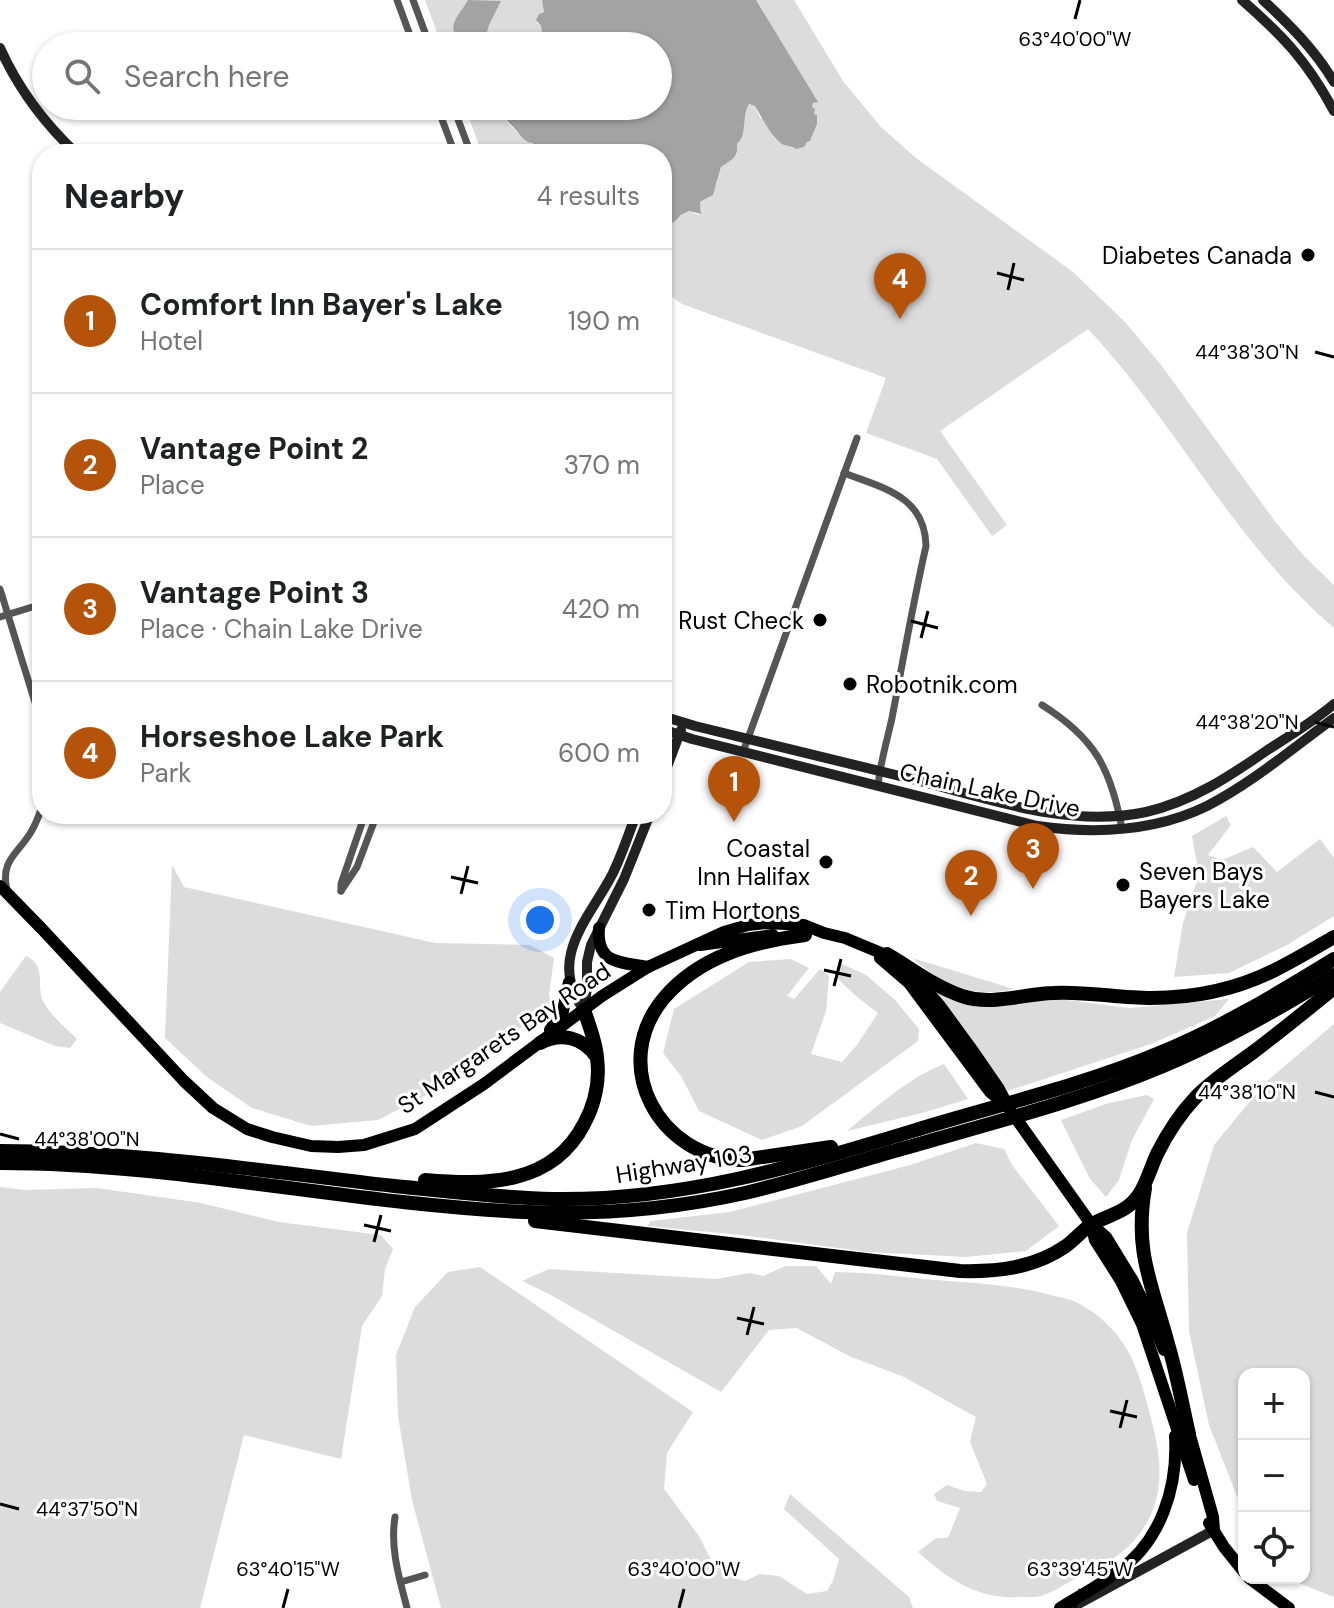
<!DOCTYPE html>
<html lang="en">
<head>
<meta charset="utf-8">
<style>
  :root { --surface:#fff; --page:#f6f6f6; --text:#202124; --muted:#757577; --line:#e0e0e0; --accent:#b45309 }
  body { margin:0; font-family:"DM Sans",sans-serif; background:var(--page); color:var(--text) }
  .controls { position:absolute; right:24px; bottom:24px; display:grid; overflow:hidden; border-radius:16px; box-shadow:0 2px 6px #0004 }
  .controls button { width:72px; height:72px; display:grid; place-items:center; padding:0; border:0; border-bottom:2px solid var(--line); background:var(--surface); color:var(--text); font:40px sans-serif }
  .you { position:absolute; left:540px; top:920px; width:28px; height:28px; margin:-20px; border:6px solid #fff; border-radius:50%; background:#1a73e8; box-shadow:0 0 0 12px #1a73e833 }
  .badge { display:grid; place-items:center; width:52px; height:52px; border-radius:50%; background:var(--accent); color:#fff; font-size:26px; font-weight:700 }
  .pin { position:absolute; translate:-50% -66px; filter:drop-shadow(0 2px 4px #0008) }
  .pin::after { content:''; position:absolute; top:42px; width:28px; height:24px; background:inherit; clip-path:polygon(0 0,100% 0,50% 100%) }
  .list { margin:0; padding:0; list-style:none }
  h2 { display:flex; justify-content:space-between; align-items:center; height:104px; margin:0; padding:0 32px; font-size:34px }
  h2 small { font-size:26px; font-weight:400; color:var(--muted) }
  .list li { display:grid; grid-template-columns:52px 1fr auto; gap:24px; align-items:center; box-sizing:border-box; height:144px; padding:0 32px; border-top:2px solid var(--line) }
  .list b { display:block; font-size:30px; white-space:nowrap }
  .list p { margin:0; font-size:26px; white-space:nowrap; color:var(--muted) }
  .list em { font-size:26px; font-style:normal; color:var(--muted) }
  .icon { flex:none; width:44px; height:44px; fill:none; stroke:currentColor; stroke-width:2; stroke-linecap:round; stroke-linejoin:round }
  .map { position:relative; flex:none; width:1334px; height:1608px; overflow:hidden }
  .search { position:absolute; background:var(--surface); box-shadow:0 2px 6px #0004; left:32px; top:32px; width:640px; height:88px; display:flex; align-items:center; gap:20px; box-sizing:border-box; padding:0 28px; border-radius:44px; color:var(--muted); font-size:30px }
  .panel { position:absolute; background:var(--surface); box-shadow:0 2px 6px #0004; left:32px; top:144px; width:640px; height:680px; border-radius:32px }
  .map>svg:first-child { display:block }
</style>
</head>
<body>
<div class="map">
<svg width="1334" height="1608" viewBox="0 0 1334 1608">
  <rect width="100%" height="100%" fill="#fff"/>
  <!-- green -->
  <g fill="#dcdcdc">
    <path d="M425 0H542L544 12 539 14 537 23 541 26 542 32 540 35 528 34V41L522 37 518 41 516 46H442Z"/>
    <path d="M756 0H794L843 81 881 127 916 158 1073 272 1125 322 1161 365 1277 524 1304 556 1334 585V628C1234 543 1177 424 1088 329L940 431 1007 525 992 536 937 459 866 433 886 378 682 304 662 290 663 224C674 222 679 216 689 211L699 215 701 213 700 202 710 197 717 183 721 167C731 158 739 161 737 144 747 133 741 117 748 104 759 106 755 109 760 117 761 119 764 119 765 121 769 126 771 134 775 138 786 150 797 145 810 141L817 123 812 107 813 103 817 101Z"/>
    <path d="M465 106H500C504 127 525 136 538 150H543L546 154H482Z"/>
    <path d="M1226 816 1231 825 1208 855 1222 860 1253 847 1277 872 1320 839 1334 858V916L1287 945 1229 973 1174 977 1183 923 1199 875 1192 836Z"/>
    <path d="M172 865 184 887 435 943 530 945 554 958 549 995 553 1006 489 1049 454 1081 378 1120 311 1126 252 1108 207 1077 165 1038Z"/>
    <path d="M26 956C47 966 36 984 43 1001 50 1015 66 1028 77 1039L70 1048 55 1046 0 1023V992Z"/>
    <path d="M912 958 1014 989C971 999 944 985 912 958Z"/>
    <path d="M791 959 809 968 787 996 794 999 820 969 829 976 826 1011 811 1054 842 1062 857 1045 878 1013 856 996 838 979V962L866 975 894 999 919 1029 918 1041 802 1126 762 1140 699 1111 681 1076 663 1053 674 1009 749 962Z"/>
    <path d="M933 989 1044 997 1129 1008 1229 999 1215 1016 1151 1044 1008 1091 972 1045Z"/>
    <path d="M1334 1024V1597L1296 1582 1293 1578H1304V1374H1244V1514L1209 1425 1189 1331 1187 1233 1214 1145 1266 1082Z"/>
    <path d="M944 1064 968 1099 922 1113 847 1131C876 1107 910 1077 944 1064Z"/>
    <path d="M1147 1095 1154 1099 1132 1140 1119 1180 1106 1197 1090 1179 1061 1120 1109 1103Z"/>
    <path d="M976 1143 1004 1149 1012 1165 1059 1226 1026 1251 966 1257 867 1252 741 1235 647 1226 651 1221 730 1212 910 1165Z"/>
    <path d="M0 1187 25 1190 97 1188 201 1203 279 1222 381 1235 393 1249 385 1269 382 1296 362 1326 341 1459 244 1435 200 1608H0Z"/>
    <path d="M786 1266H816L831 1284 835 1272C865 1272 895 1276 925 1279 967 1283 1010 1284 1051 1295 1061 1298 1071 1299 1080 1304 1120 1327 1135 1357 1146 1400 1156 1435 1166 1471 1154 1507 1142 1540 1118 1559 1087 1573 1073 1579 1059 1589 1044 1595 1037 1598 1028 1597 1020 1597 978 1600 948 1579 918 1552L936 1538H948L960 1508 937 1501 934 1494 947 1485 965 1491 981 1492 987 1484 970 1442 976 1417 904 1377 849 1356 797 1328 769 1330 721 1392 549 1294 522 1281 549 1269 716 1279 750 1273 763 1276Z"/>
    <path d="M480 1267 693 1412 667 1453 664 1489 699 1536 710 1558 730 1577 745 1581 760 1574 779 1576 807 1594 827 1591 833 1581 839 1559 784 1509 790 1494 909 1597 913 1608H441L412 1500 398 1416 396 1355 415 1307 448 1272Z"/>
  </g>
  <!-- water -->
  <g fill="#a3a3a3">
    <path d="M468 0 501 1 489 25 483 46H464C444 25 456 21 468 0Z"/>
    <path d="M542 0H756L818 102 813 103 812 107 815 109 814 114 817 115V124L810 141 807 142 804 147 796 149C793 146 788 146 784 145 773 140 761 116 755 106L749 104C741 117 748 134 737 144 739 159 730 160 721 167L713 195 700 202 701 214 689 211 681 215 674 222 662 226V154H546L543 150 536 149C529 137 537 148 525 140 522 138 518 132 516 130 508 122 503 117 500 106H658V46H516L520 36 528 41 529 32 537 33 538 35 542 32 541 26 536 20 539 14 544 12Z"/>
  </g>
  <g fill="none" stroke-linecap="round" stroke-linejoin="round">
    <!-- street -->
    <g stroke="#555" stroke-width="7">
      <path d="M397 0 414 46"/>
      <path d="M413 0 430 46"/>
      <path d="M437 106 455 154"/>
      <path d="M453 106 471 154"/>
      <path d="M844 473C883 488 925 496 926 546 913 603 903 661 892 718 887 741 880 763 878 786"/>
      <path d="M0 589 42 725"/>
      <path d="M0 617 42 604"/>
      <path d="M1042 705C1095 738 1111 769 1122 829"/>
      <path d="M743 752 857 438"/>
      <path d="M7 890C0 860 18 854 31 832 36 824 39 815 42 807"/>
      <path d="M341 891 357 867 377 814"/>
      <path d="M341 891V884L365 814"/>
      <path d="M395 1517C390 1548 399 1577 407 1608"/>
      <path d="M401 1582 425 1575"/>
    </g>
    <!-- secondary -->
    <g stroke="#222" stroke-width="10">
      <path d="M1242 0C1284 37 1307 61 1334 111"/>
      <path d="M1263 0C1290 25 1315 50 1334 82"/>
      <path d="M0 48C18 88 45 124 77 154"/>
      <path d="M662 716 695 726C766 744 837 761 908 778 984 797 1066 829 1146 812 1193 801 1230 776 1269 749 1291 735 1314 721 1334 704"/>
      <path d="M662 729 692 739 1037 826C1094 834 1154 832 1207 806 1252 783 1293 748 1334 718"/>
      <path d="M662 780 681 730"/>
      <path d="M584 1010C546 958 590 918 613 873 622 854 629 834 636 814"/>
      <path d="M584 1010 587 988V962L591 945 624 879 650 814"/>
      <path d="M1071 1608 1214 1530"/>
    </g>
    <!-- primary -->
    <g stroke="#000" stroke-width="12">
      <path d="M0 886 42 929 184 1081 213 1108 247 1129 272 1137 311 1146 338 1147 364 1145 415 1129 484 1084 602 996 648 967 724 932 748 925 766 923 804 925 824 933 845 938 893 958"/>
      <path d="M599 928C596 964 620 962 648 967"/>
      <path d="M700 945 773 935"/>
      <path d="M880 958 909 983 990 1092 1002 1102"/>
      <path d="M913 975 940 1006 970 1047 999 1089 1010 1110 1091 1224 1106 1237 1133 1281 1150 1316 1164 1350"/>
      <path d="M550 1030 563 1011 569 982"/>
      <path d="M1091 1224 1095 1240 1121 1281 1142 1324 1194 1480"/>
      <path d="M1187 1425 1213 1517 1214 1530"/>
      <path d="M1209 1523 1224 1547 1244 1572"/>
      <path d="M1249 1578 1289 1608"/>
      <path d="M1060 1608C1079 1596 1099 1586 1117 1572 1161 1542 1178 1487 1175 1436"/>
    </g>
    <!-- highway -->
    <g stroke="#000" stroke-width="14">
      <path d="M805 935C752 942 700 956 664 998 608 1065 659 1158 742 1160L831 1147"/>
      <path d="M887 954C911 968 935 987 962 996 991 1006 1023 994 1053 993 1085 991 1118 998 1151 998 1193 998 1237 989 1275 970 1295 960 1315 948 1334 937"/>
      <path d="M540 1043C561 1032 582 1037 596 1056"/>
      <path d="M0 1151C132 1151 263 1171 394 1186 447 1191 500 1198 553 1199 682 1201 797 1166 919 1129 998 1105 1080 1086 1157 1054 1219 1029 1277 994 1334 959"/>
      <path d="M0 1163C176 1163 349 1204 525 1212 598 1215 673 1209 745 1193 799 1180 852 1163 905 1148 991 1123 1080 1101 1163 1066 1223 1041 1279 1009 1334 975"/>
      <path d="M425 1180C485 1185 552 1186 584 1124 595 1104 600 1080 597 1058 596 1042 589 1025 584 1010"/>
      <path d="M1145 1188C1134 1252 1152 1284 1168 1344 1177 1374 1182 1404 1189 1434"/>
      <path d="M535 1221 960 1271C998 1272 1034 1268 1066 1246 1074 1240 1081 1232 1089 1226 1107 1214 1126 1215 1140 1193 1147 1182 1151 1167 1157 1154 1167 1134 1179 1115 1195 1098 1211 1081 1233 1067 1252 1053 1280 1032 1307 1010 1334 988"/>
    </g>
  </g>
  <!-- ticks -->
  <path fill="none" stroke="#000" stroke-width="3" d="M1075 19 1080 0M997 273 1024 280M1008 290 1014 263M1315 352 1334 357M911 621 938 628M921 638 928 611M1315 722 1334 727M451 877 478 883M461 894 468 866M824 970 851 976M834 986 841 959M1315 1092 1334 1097M0 1134 19 1139M364 1225 391 1231M374 1242 381 1215M737 1318 764 1324M747 1335 754 1307M1110 1411 1137 1417M1120 1428 1127 1400M0 1504 19 1509M283 1608 288 1589M679 1608 684 1589M1075 1608 1080 1589"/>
  <!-- markers -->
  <g fill="#000" stroke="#fff" stroke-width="3">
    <circle cx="1308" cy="255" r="8"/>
    <circle cx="820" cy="620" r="8"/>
    <circle cx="850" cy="684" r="8"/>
    <circle cx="826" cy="862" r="8"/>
    <circle cx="1123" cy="885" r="8"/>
    <circle cx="649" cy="910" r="8"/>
  </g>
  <g text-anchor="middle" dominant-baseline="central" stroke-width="6" stroke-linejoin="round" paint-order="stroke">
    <!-- poi labels -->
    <g font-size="24" fill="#000" stroke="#fff" text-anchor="end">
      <text x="1292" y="255">Diabetes Canada</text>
      <text x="804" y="620">Rust Check</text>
      <text x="866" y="684" text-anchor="start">Robotnik.com</text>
      <text x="810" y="848">Coastal<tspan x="810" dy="28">Inn Halifax</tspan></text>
      <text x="1139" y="871" text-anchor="start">Seven Bays<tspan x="1139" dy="28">Bayers Lake</tspan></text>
      <text x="665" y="910" text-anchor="start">Tim Hortons</text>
    </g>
    <!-- street labels -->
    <g font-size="24" fill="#000" stroke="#fff">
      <text transform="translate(990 790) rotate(12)">Chain Lake Drive</text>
      <text transform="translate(504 1038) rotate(-34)">St Margarets Bay Road</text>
      <text transform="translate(684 1164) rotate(-9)">Highway 103</text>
    </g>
  </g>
  <g font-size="20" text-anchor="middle" fill="#000" stroke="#fff" stroke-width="6" stroke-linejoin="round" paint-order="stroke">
    <text x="1075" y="46">63°40'00"W</text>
    <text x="1247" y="359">44°38'30"N</text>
    <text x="1247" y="729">44°38'20"N</text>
    <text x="1247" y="1099">44°38'10"N</text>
    <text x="87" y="1146">44°38'00"N</text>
    <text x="87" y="1516">44°37'50"N</text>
    <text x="288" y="1576">63°40'15"W</text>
    <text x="684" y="1576">63°40'00"W</text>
    <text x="1080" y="1576">63°39'45"W</text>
  </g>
</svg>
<div class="controls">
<button>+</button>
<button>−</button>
<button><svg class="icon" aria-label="locate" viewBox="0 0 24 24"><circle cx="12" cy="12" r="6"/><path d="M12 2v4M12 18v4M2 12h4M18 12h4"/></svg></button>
</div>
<div class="you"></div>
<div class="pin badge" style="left:734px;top:822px">1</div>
<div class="pin badge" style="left:971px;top:916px">2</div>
<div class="pin badge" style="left:1033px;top:889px">3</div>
<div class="pin badge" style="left:900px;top:319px">4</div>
<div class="search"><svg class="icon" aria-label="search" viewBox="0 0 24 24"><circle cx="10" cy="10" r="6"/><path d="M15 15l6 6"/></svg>Search here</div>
<section class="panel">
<h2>Nearby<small>4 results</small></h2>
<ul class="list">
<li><span class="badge">1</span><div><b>Comfort Inn Bayer's Lake</b><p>Hotel</p></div><em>190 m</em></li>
<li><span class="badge">2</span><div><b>Vantage Point 2</b><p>Place</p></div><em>370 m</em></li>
<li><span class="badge">3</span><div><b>Vantage Point 3</b><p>Place · Chain Lake Drive</p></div><em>420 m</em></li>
<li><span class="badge">4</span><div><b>Horseshoe Lake Park</b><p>Park</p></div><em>600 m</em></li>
</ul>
</section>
</div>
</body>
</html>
